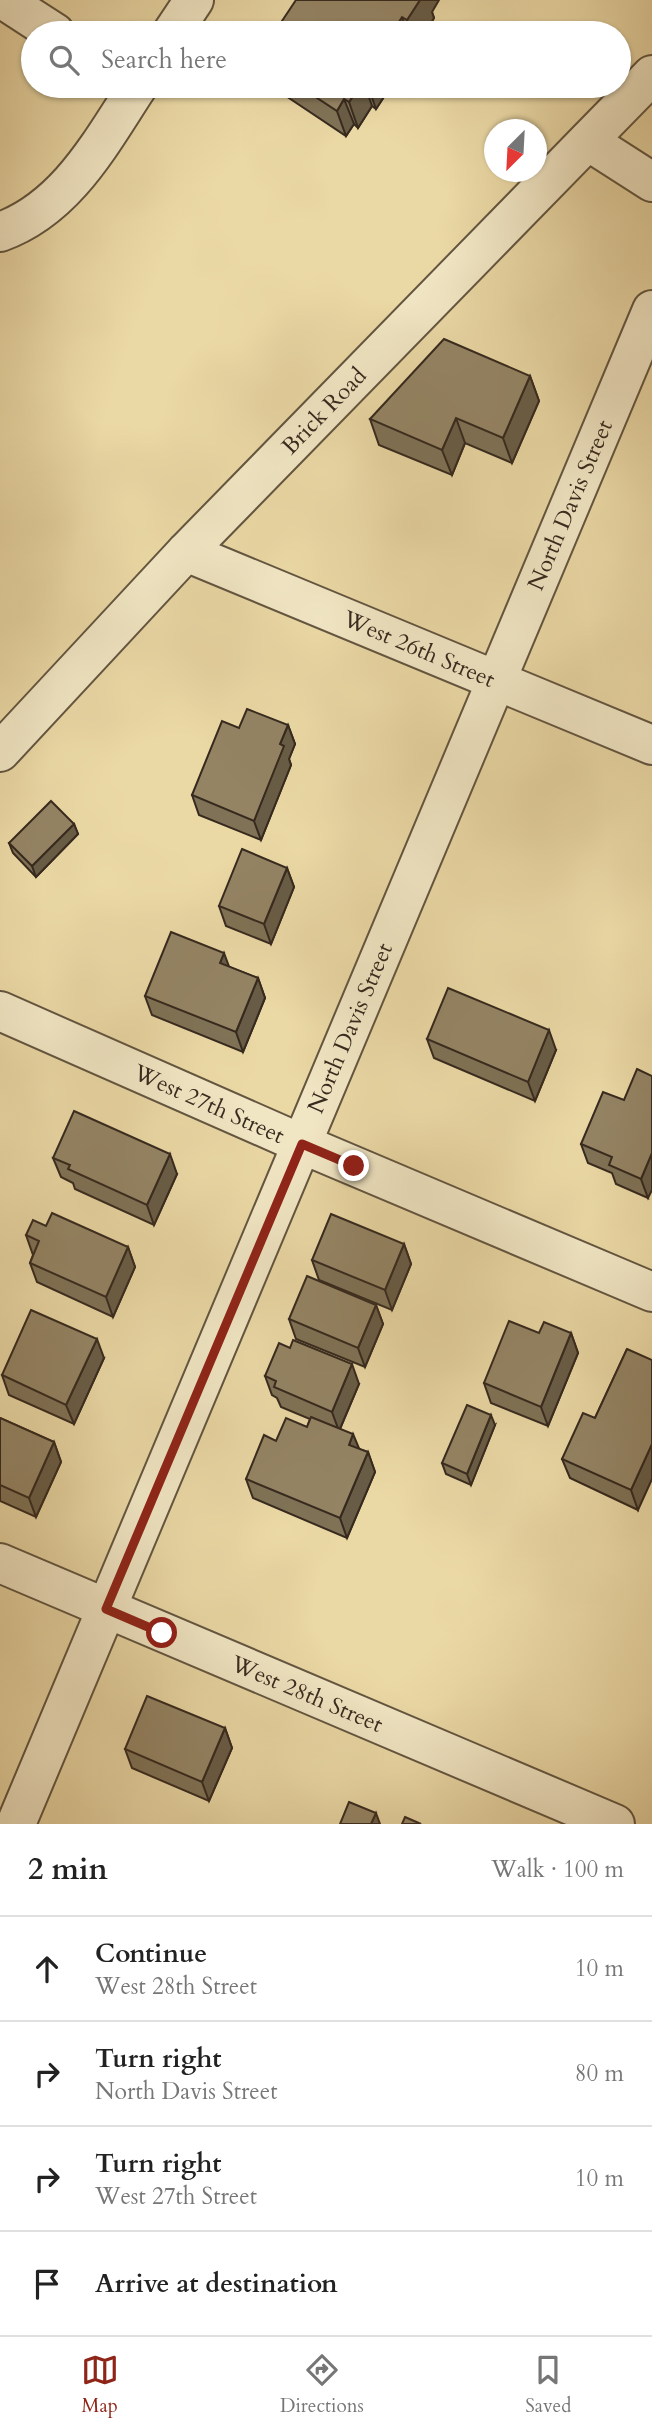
<!DOCTYPE html>
<html lang="en">
<head>
<meta charset="utf-8">
<style>
  :root { --surface:#fff; --page:#f6f6f6; --text:#222; --muted:#767676; --line:#e0e0e0; --accent:#8f2418 }
  body { margin:0; font-family:Cardo,serif; background:var(--page); color:var(--text) }
  .compass { position:absolute; left:484px; top:119px; width:63px; height:63px; border-radius:50%; background:var(--surface); box-shadow:0 2px 5px #0004; rotate:204deg }
  .stop { position:absolute; width:21px; height:21px; margin:-16px; border:5px solid #8f2418; border-radius:50%; background:#fff }
  .stop.end { background:#8f2418; border-color:#fff; box-shadow:0 2px 7px #0008 }
  .list { margin:0; padding:0; list-style:none }
  h2 { display:flex; justify-content:space-between; align-items:center; height:91px; margin:0; padding:0 28px; font-size:30px }
  h2 small { font-size:23px; font-weight:400; color:var(--muted) }
  .list li { display:grid; grid-template-columns:46px 1fr auto; gap:21px; align-items:center; box-sizing:border-box; height:105px; padding:0 28px; border-top:2px solid var(--line) }
  .list b { display:block; font-size:26px; white-space:nowrap }
  .list p { margin:0; font-size:23px; white-space:nowrap; color:var(--muted) }
  .list em { font-size:23px; font-style:normal; color:var(--muted) }
  .icon { flex:none; width:38px; height:38px; fill:none; stroke:currentColor; stroke-width:2; stroke-linecap:round; stroke-linejoin:round }
  .map { position:relative; flex:none; width:652px; height:1824px; overflow:hidden }
  .search { position:absolute; background:var(--surface); box-shadow:0 2px 5px #0004; left:21px; right:21px; top:21px; height:77px; display:flex; align-items:center; gap:18px; box-sizing:border-box; padding:0 24px; border-radius:38px; color:var(--muted); font-size:26px }
  .sheet { height:511px; background:var(--surface) }
  nav { display:flex; justify-content:space-around; align-items:center; box-sizing:border-box; height:98px; border-top:2px solid var(--line); background:var(--surface); font-size:19px; color:var(--muted) }
  nav a { display:grid; justify-items:center; gap:4px }
  nav .on { color:var(--accent) }
  .map>svg:first-child { display:block }
</style>
</head>
<body>
<div class="map">
<svg width="652" height="1824" viewBox="0 0 652 1824">
  <rect width="100%" height="100%" fill="#ead8a5"/>
  <filter id="stains"><feTurbulence type="fractalNoise" baseFrequency=".00286" numOctaves="4"/><feColorMatrix values="0 0 0 0 .2 0 0 0 0 .09 0 0 0 0 .02 0 0 0 .5 -.17"/></filter>
  <radialGradient id="worn" r=".72"><stop offset=".6" stop-color="#630" stop-opacity="0"/><stop offset="1" stop-color="#630" stop-opacity=".3"/></radialGradient>
  <g fill="none" stroke-linecap="round" stroke-linejoin="round">
    <defs>
      <g id="minor">
        <path d="M4 0 55 33"/>
        <path d="M172 33 194 0"/>
        <path d="M588 141 652 182"/>
        <path d="M0 232C67 208 101 142 138 86"/>
        <path d="M186 552 652 745"/>
        <path d="M0 752 186 552 652 75"/>
        <path d="M0 1011 302 1144 652 1292"/>
        <path d="M0 1563 615 1824"/>
        <path d="M16 1824 652 310"/>
      </g>
    </defs>
    <!-- minor casing -->
    <use href="#minor" stroke="#635540" stroke-width="42"/>
    <!-- minor -->
    <use href="#minor" stroke="#f1e6c4" stroke-width="38"/>
  </g>
  <!-- wall -->
  <g fill="#7f7256" stroke="#36291e" stroke-width="2">
    <path d="M432 12 434 18 425 33H274Z"/>
    <path d="M271 86H391L376 109 372 106 358 128 354 124 346 136Z"/>
    <path d="M530 376 539 401 512 463 465 443 452 475 379 445 370 419Z"/>
    <path d="M288 725 295 744 289 759 291 765 261 840 199 815 192 795 239 728Z"/>
    <path d="M74 824 78 834 36 877 13 853 9 843Z"/>
    <path d="M287 868 294 887 271 944 226 926 219 906Z"/>
    <path d="M229 967 258 978 265 998 243 1052 152 1015 145 996Z"/>
    <path d="M427 1039 556 1050 535 1101 434 1058Z"/>
    <path d="M624 1100 648 1198 616 1184 612 1173 588 1163 581 1144Z"/>
    <path d="M53 1158 177 1174 154 1225 75 1189 73 1183 61 1177Z"/>
    <path d="M46 1226 128 1247 135 1267 113 1317 37 1282 30 1263 33 1255 26 1235Z"/>
    <path d="M404 1244 411 1264 392 1310 319 1280 312 1260Z"/>
    <path d="M376 1305 383 1324 365 1367 296 1339 289 1319Z"/>
    <path d="M539 1333H571L578 1353 548 1426 491 1403 484 1383Z"/>
    <path d="M627 1349 638 1510 570 1478 562 1459 595 1418Z"/>
    <path d="M104 1358 74 1424 9 1395 2 1375Z"/>
    <path d="M265 1376 359 1384 340 1429 359 1449 368 1452 375 1472 347 1538 253 1498 246 1479 276 1441 307 1427 310 1419 281 1407 277 1398 272 1395Z"/>
    <path d="M0 1418 54 1442 61 1462 36 1517 0 1501Z"/>
    <path d="M495 1425 471 1485 446 1474 442 1463Z"/>
    <path d="M225 1728 232 1748 209 1801 132 1768 125 1749Z"/>
  </g>
  <!-- shaded-wall -->
  <g fill="#685c46" stroke="#36291e" stroke-width="2">
    <path d="M420 0H439L432 12 434 18 425 33H412L407 20Z"/>
    <path d="M402 17 408 33H392Z"/>
    <path d="M360 86H365L372 106 358 128 349 102Z"/>
    <path d="M368 86H391L376 109Z"/>
    <path d="M344 99 354 124 346 136 337 111Z"/>
    <path d="M530 376 539 401 512 463 503 438Z"/>
    <path d="M456 418 465 443 452 475 442 450Z"/>
    <path d="M288 725 295 744 289 759 291 765 261 840 254 821 280 744Z"/>
    <path d="M74 824 78 834 36 877 32 866Z"/>
    <path d="M287 868 294 887 271 944 264 924Z"/>
    <path d="M224 953 231 972 220 963Z"/>
    <path d="M258 978 265 998 243 1052 236 1032Z"/>
    <path d="M549 1030 556 1050 535 1101 528 1082Z"/>
    <path d="M652 1153V1190L648 1198 641 1179Z"/>
    <path d="M170 1154 177 1174 154 1225 147 1205Z"/>
    <path d="M404 1244 411 1264 392 1310 385 1290Z"/>
    <path d="M128 1247 135 1267 113 1317 106 1297Z"/>
    <path d="M376 1305 383 1324 365 1367 358 1348Z"/>
    <path d="M571 1333 578 1353 548 1426 541 1407Z"/>
    <path d="M97 1339 104 1358 74 1424 66 1405Z"/>
    <path d="M352 1364 359 1384 339 1431 332 1412Z"/>
    <path d="M491 1415 495 1425 471 1485 467 1474Z"/>
    <path d="M353 1434 361 1453 349 1445Z"/>
    <path d="M54 1442 61 1462 36 1517 29 1498Z"/>
    <path d="M652 1444V1479L638 1510 631 1490Z"/>
    <path d="M368 1452 375 1472 347 1538 340 1518Z"/>
    <path d="M225 1728 232 1748 209 1801 202 1782Z"/>
    <path d="M376 1813 380 1824H371Z"/>
  </g>
  <!-- building -->
  <g fill="#948464" stroke="#36291e" stroke-width="2">
    <path d="M296 0H420L407 20 402 17 392 33H274Z"/>
    <path d="M299 86H360L349 102 344 99 337 111Z"/>
    <path d="M444 339 530 376 503 438 456 418 442 450 370 419Z"/>
    <path d="M247 709 288 725 280 744 284 746 254 821 192 795 222 721 239 728Z"/>
    <path d="M51 801 74 824 32 866 9 843Z"/>
    <path d="M242 849 287 868 264 924 219 906Z"/>
    <path d="M171 932 224 953 220 963 258 978 236 1032 145 996Z"/>
    <path d="M448 988 549 1030 528 1082 427 1039Z"/>
    <path d="M637 1069 652 1076V1153L641 1179 609 1165 612 1157 581 1144 603 1092 624 1100Z"/>
    <path d="M74 1111 170 1154 147 1205 68 1169 70 1165 53 1158Z"/>
    <path d="M52 1213 128 1247 106 1297 30 1263 39 1241 26 1235 33 1220 46 1226Z"/>
    <path d="M331 1214 404 1244 385 1290 312 1260Z"/>
    <path d="M307 1276 376 1305 358 1348 289 1319Z"/>
    <path d="M31 1310 97 1339 66 1405 2 1375Z"/>
    <path d="M509 1321 539 1333 544 1322 571 1333 541 1407 484 1383Z"/>
    <path d="M293 1340 352 1364 332 1412 274 1387 276 1381 265 1376 279 1343 290 1348Z"/>
    <path d="M627 1349 652 1360V1444L631 1490 562 1459 583 1413 595 1418Z"/>
    <path d="M467 1405 491 1415 467 1474 442 1463Z"/>
    <path d="M311 1417 353 1434 349 1445 368 1452 340 1518 246 1479 264 1435 276 1441 286 1418 307 1427Z"/>
    <path d="M0 1418 54 1442 29 1498 0 1485Z"/>
    <path d="M147 1696 225 1728 202 1782 125 1749Z"/>
    <path d="M349 1802 376 1813 371 1824H340Z"/>
    <path d="M405 1817 421 1824H402Z"/>
  </g>
  <g fill="none" stroke-linecap="round" stroke-linejoin="round">
    <!-- route -->
    <path stroke="#8f2418" stroke-width="9" d="M162 1633 106 1609 302 1144 354 1166"/>
  </g>
  <g text-anchor="middle" dominant-baseline="central" stroke-width="5" stroke-linejoin="round" paint-order="stroke">
    <!-- street labels -->
    <g font-size="23" fill="#36291e" stroke="#f1e6c4">
      <text transform="translate(324 411) rotate(-46)">Brick Road</text>
      <text transform="translate(570 505) rotate(-67)">North Davis Street</text>
      <text transform="translate(419 649) rotate(23)">West 26th Street</text>
      <text transform="translate(350 1028) rotate(-67)">North Davis Street</text>
      <text transform="translate(209 1104) rotate(24)">West 27th Street</text>
      <text transform="translate(307 1694) rotate(23)">West 28th Street</text>
    </g>
  </g>
  <rect width="100%" height="100%" filter="url(#stains)"/>
  <rect width="100%" height="100%" fill="url(#worn)"/>
</svg>
<svg class="compass" viewBox="-18 -18 36 36"><path d="M0-13l5 13h-10z" fill="#e53935"/><path d="M0 13l5-13h-10z" fill="#767676"/></svg>
<div class="stop" style="left:162px;top:1633px"></div>
<div class="stop end" style="left:354px;top:1166px"></div>
<div class="search"><svg class="icon" aria-label="search" viewBox="0 0 24 24"><circle cx="10" cy="10" r="6"/><path d="M15 15l6 6"/></svg>Search here</div>
</div>
<section class="sheet">
<h2>2 min<small>Walk · 100 m</small></h2>
<ul class="list">
<li><svg class="icon" aria-label="ahead" viewBox="0 0 24 24"><path d="M12 20V5M6 11l6-6 6 6"/></svg><div><b>Continue</b><p>West 28th Street</p></div><em>10 m</em></li>
<li><svg class="icon" aria-label="right" viewBox="0 0 24 24"><path d="M7 20v-9h11M14 6l5 5-5 5"/></svg><div><b>Turn right</b><p>North Davis Street</p></div><em>80 m</em></li>
<li><svg class="icon" aria-label="right" viewBox="0 0 24 24"><path d="M7 20v-9h11M14 6l5 5-5 5"/></svg><div><b>Turn right</b><p>West 27th Street</p></div><em>10 m</em></li>
<li><svg class="icon" aria-label="arrive" viewBox="0 0 24 24"><path d="M6 21V4h12l-3 4 3 4H6"/></svg><div><b>Arrive at destination</b></div></li>
</ul>
</section>
<nav>
<a class="on"><svg class="icon" aria-label="map" viewBox="0 0 24 24"><path d="M3 6l6-2 6 2 6-2v14l-6 2-6-2-6 2zM9 4v14M15 6v14"/></svg>Map</a>
<a><svg class="icon" aria-label="directions" viewBox="0 0 24 24"><path d="M12 3l9 9-9 9-9-9zM9 14v-3h6M13 9l2 2-2 2"/></svg>Directions</a>
<a><svg class="icon" aria-label="saved" viewBox="0 0 24 24"><path d="M7 4h10v16l-5-4-5 4z"/></svg>Saved</a>
</nav>
</body>
</html>
